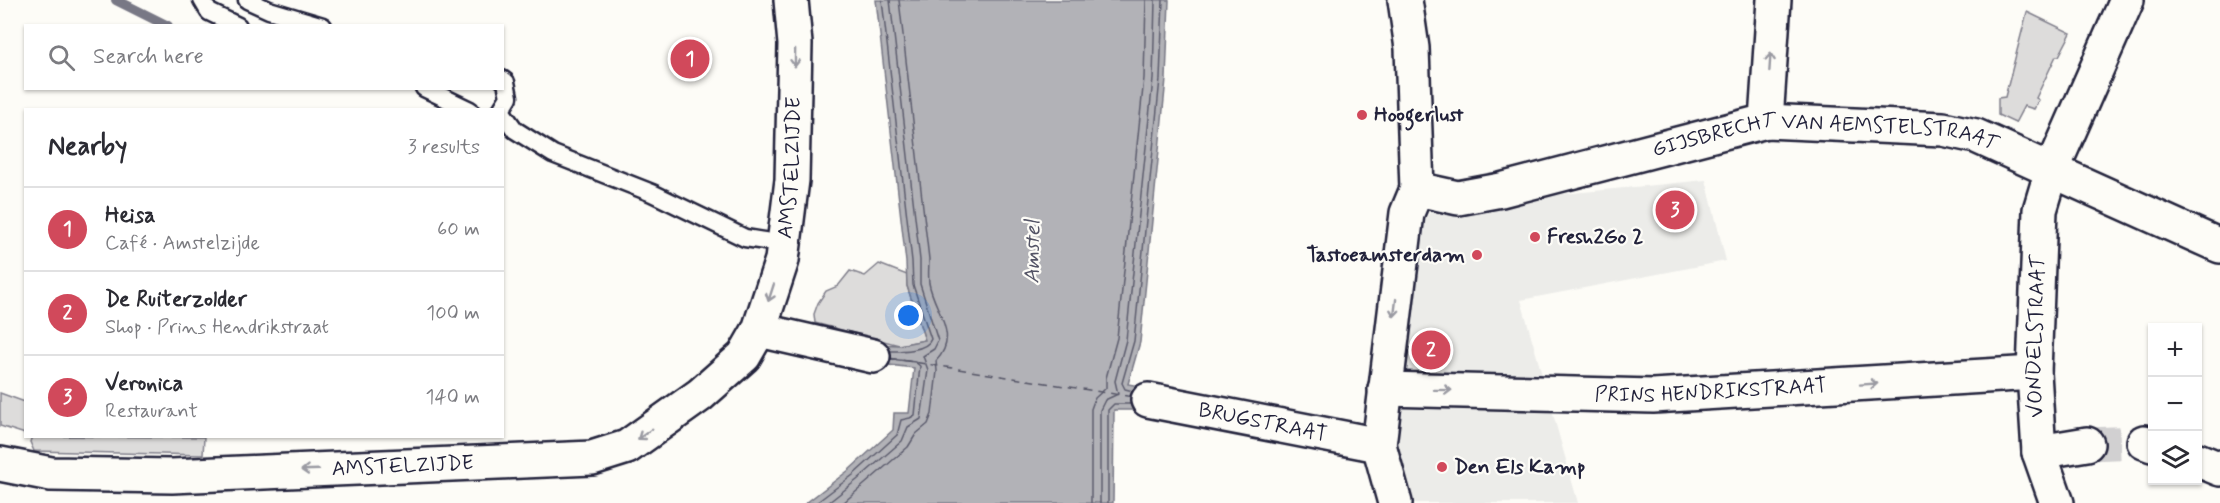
<!DOCTYPE html>
<html lang="en">
<head>
<meta charset="utf-8">
<style>
  :root { --surface:#fff; --page:#f7f7f7; --text:#2b2b33; --muted:#7c7c81; --line:#e1e1e2; --accent:#d1495b }
  body { margin:0; font-family:Mynerve,sans-serif; background:var(--page); color:var(--text) }
  .controls { position:absolute; right:18px; bottom:18px; display:grid; overflow:hidden; border-radius:0px; box-shadow:0 2px 4px #0004 }
  .controls button { width:54px; height:54px; display:grid; place-items:center; padding:0; border:0; border-bottom:2px solid var(--line); background:var(--surface); color:var(--text); font:30px sans-serif }
  .you { position:absolute; left:909px; top:316px; width:21px; height:21px; margin:-15px; border:4px solid #fff; border-radius:50%; background:#1a73e8; box-shadow:0 0 0 9px #1a73e833 }
  .badge { display:grid; place-items:center; width:39px; height:39px; border-radius:50%; background:var(--accent); color:#fff; font-size:20px; font-weight:700 }
  .pin { position:absolute; translate:-50% -50%; border:3px solid #fff; box-shadow:0 2px 6px #0006 }
  .list { margin:0; padding:0; list-style:none }
  h2 { display:flex; justify-content:space-between; align-items:center; height:78px; margin:0; padding:0 24px; font-size:26px }
  h2 small { font-size:20px; font-weight:400; color:var(--muted) }
  .list li { display:grid; grid-template-columns:39px 1fr auto; gap:18px; align-items:center; box-sizing:border-box; height:84px; padding:0 24px; border-top:2px solid var(--line) }
  .list b { display:block; font-size:22px; white-space:nowrap }
  .list p { margin:0; font-size:20px; white-space:nowrap; color:var(--muted) }
  .list em { font-size:20px; font-style:normal; color:var(--muted) }
  .icon { flex:none; width:33px; height:33px; fill:none; stroke:currentColor; stroke-width:2; stroke-linecap:round; stroke-linejoin:round }
  .map { position:relative; flex:none; width:2220px; height:503px; overflow:hidden }
  .search { position:absolute; background:var(--surface); box-shadow:0 2px 4px #0004; left:24px; top:24px; width:480px; height:66px; display:flex; align-items:center; gap:15px; box-sizing:border-box; padding:0 21px; border-radius:0px; color:var(--muted); font-size:22px }
  .panel { position:absolute; background:var(--surface); box-shadow:0 2px 4px #0004; left:24px; top:108px; width:480px; height:330px; border-radius:0px }
  .map>svg:first-child { display:block }
</style>
</head>
<body>
<div class="map">
<svg width="2220" height="503" viewBox="0 0 2220 503">
  <rect width="100%" height="100%" fill="#fdfcf7"/>
  <filter id="ink" filterUnits="userSpaceOnUse"><feTurbulence type="fractalNoise" baseFrequency=".0167" numOctaves="2"/><feDisplacementMap in="SourceGraphic" scale="12" xChannelSelector="R" yChannelSelector="G"/><feConvolveMatrix kernelMatrix="1 2 1 2 8 2 1 2 1" color-interpolation-filters="sRGB"/></filter>
  <g filter="url(#ink)">
    <!-- built -->
    <path fill="#ecece9" d="M1706 180 1726 261 1521 300 1578 503H1411L1390 438 1414 234 1437 203 1481 202Z"/>
    <!-- green -->
    <g fill="#dddcdb" stroke="#807f8b" stroke-width="1.5">
      <path d="M2027 12 2071 33 2059 56H2056L2036 98 2039 100 2034 109 2024 106 2015 123 1998 115V98L2005 97Z"/>
      <path d="M879 264 907 275V286L925 340 899 345 815 323 814 314 818 303 826 291 838 286 850 271 865 276Z"/>
      <path d="M0 393 25 402V434L0 426Z"/>
      <path d="M32 436 204 437 203 455 34 451 30 442Z"/>
    </g>
    <!-- water -->
    <path fill="#b2b2b7" stroke="#787885" stroke-width="1.5" d="M876 0H1169L1166 79 1140 342 1128 384 1151 388 1144 410H1114L1113 503H806L849 470 893 430 894 413H909L914 368 872 363 874 344 899 345 925 340 907 286 906 262Z"/>
    <g fill="none" stroke-linecap="round" stroke-linejoin="round">
      <!-- shore -->
      <g stroke="#5c5c6d" stroke-width="1.5">
        <path d="M882 0 912 261 913 285 931 339C927 351 902 351 890 351"/>
        <path d="M1133 391 1125 389 1122 383 1134 341 1160 79 1163 0"/>
        <path d="M816 503 853 475 897 435 901 420 910 418 915 415 920 366 915 362 891 359"/>
        <path d="M828 503 857 480 902 441 908 427 921 419 928 370 923 356 934 349 938 341 920 284V260L890 0"/>
        <path d="M843 503 908 447 916 434 928 424 932 414 937 371 936 361C961 335 934 311 929 283 928 275 929 266 929 259L899 0"/>
        <path d="M1091 503V409L1095 398 1106 388V378L1117 338 1144 78 1146 0"/>
        <path d="M1100 503V410L1105 400 1118 394 1115 381 1126 340 1153 79 1155 0"/>
        <path d="M1108 503V410L1114 404H1131"/>
      </g>
      <!-- stream -->
      <path stroke="#787885" stroke-width="10" d="M116 0 168 26"/>
      <!-- ferry -->
      <path stroke="#545466" stroke-width="1.5" stroke-dasharray="8 6" stroke-linecap="butt" d="M889 358 1133 397"/>
      <!-- street-tunnel -->
      <path stroke="#d1d0d1" stroke-width="33" stroke-dasharray="33 16" stroke-linecap="butt" d="M2087 444 2144 442"/>
      <defs>
        <g id="lane">
          <path d="M202 0 209 12 238 26"/>
          <path d="M247 0 269 10 323 26"/>
          <path d="M424 88 470 110"/>
          <path d="M501 110 509 97 506 82 502 79"/>
          <path d="M502 112 515 130 553 154 652 193 745 238 784 244"/>
        </g>
        <g id="street">
          <path d="M1766 121 1774 0"/>
          <path id="s1" d="M1417 189 1458 198 1501 190 1766 121 1943 129 1976 136 2220 246"/>
          <path d="M759 330 873 356"/>
          <path id="s2" d="M1385 389 1653 396 2034 373"/>
          <path id="s3" d="M1148 400 1379 445"/>
          <path d="M2144 442 2152 445"/>
          <path d="M2039 452 2087 444"/>
          <path d="M2198 460 2220 469"/>
          <path id="s4" d="M0 464 51 474 172 476 592 458 627 447 700 395 744 356 759 330 782 260 792 180 795 44 791 0"/>
          <path d="M1395 503 1379 445 1407 213 1417 189 1412 48 1405 0"/>
          <path id="s5" d="M2057 503 2039 452 2034 373 2040 210 2052 170 2127 0"/>
        </g>
      </defs>
      <!-- lane casing -->
      <use href="#lane" stroke="#22223b" stroke-width="21"/>
      <!-- street casing -->
      <use href="#street" stroke="#22223b" stroke-width="38"/>
      <!-- lane -->
      <use href="#lane" stroke="#fdfcf7" stroke-width="16"/>
      <!-- street -->
      <use href="#street" stroke="#fdfcf7" stroke-width="33"/>
    </g>
    <!-- one-way arrows -->
    <defs><path id="oneway-shaft" d="M-6 0H5M1.5-3L5.5 0L1.5 3" fill="none" stroke-width="1.6" stroke-linecap="round" stroke-linejoin="round" transform="scale(1.5)"/></defs>
    <g stroke="#9a9aa2">
      <use href="#oneway-shaft" transform="translate(795 58) rotate(91)"/>
      <use href="#oneway-shaft" transform="translate(1770 62) rotate(-86)"/>
      <use href="#oneway-shaft" transform="translate(771 293) rotate(108)"/>
      <use href="#oneway-shaft" transform="translate(1395 308) rotate(97)"/>
      <use href="#oneway-shaft" transform="translate(1869 384) rotate(-4)"/>
      <use href="#oneway-shaft" transform="translate(1443 390) rotate(1)"/>
      <use href="#oneway-shaft" transform="translate(645 434) rotate(144)"/>
      <use href="#oneway-shaft" transform="translate(310 470) rotate(178)"/>
    </g>
  </g>
  <!-- markers -->
  <g fill="#d1495b" stroke="#fdfcf7" stroke-width="2">
    <circle cx="1362" cy="115" r="6"/>
    <circle cx="1535" cy="237" r="6"/>
    <circle cx="1477" cy="255" r="6"/>
    <circle cx="1442" cy="467" r="6"/>
  </g>
  <g text-anchor="middle" dominant-baseline="central" stroke-width="4.5" stroke-linejoin="round" paint-order="stroke">
    <!-- poi labels -->
    <g font-size="21" font-weight="bold" fill="#22223b" stroke="#fdfcf7" text-anchor="start">
      <text x="1374" y="115">Hoogerlust</text>
      <text x="1547" y="237">Fresh2Go 2</text>
      <text x="1465" y="255" text-anchor="end">Tastoeamsterdam</text>
      <text x="1454" y="467">Den Els Kamp</text>
    </g>
    <!-- street labels -->
    <g font-size="21" fill="#22223b" stroke="#fdfcf7">
      <text stroke="none"><textPath href="#s1" startOffset="418">GIJSBRECHT VAN AEMSTELSTRAAT</textPath></text>
      <text stroke="none"><textPath href="#s4" startOffset="975">AMSTELZIJDE</textPath></text>
      <text stroke="none"><textPath href="#s5" startOffset="170">VONDELSTRAAT</textPath></text>
      <text stroke="none"><textPath href="#s2" startOffset="326">PRINS HENDRIKSTRAAT</textPath></text>
      <text stroke="none"><textPath href="#s3" startOffset="117">BRUGSTRAAT</textPath></text>
      <text stroke="none"><textPath href="#s4" startOffset="404">AMSTELZIJDE</textPath></text>
    </g>
    <!-- water labels -->
    <g font-size="22" font-style="italic" fill="#545466" stroke="#fdfcf7">
      <text transform="translate(1033 252) rotate(-89)">Amstel</text>
    </g>
  </g>
</svg>
<div class="controls">
<button>+</button>
<button>−</button>
<button><svg class="icon" aria-label="layers" viewBox="0 0 24 24"><path d="M12 4l9 5-9 5-9-5zM3 14l9 5 9-5"/></svg></button>
</div>
<div class="you"></div>
<div class="pin badge" style="left:690px;top:59px">1</div>
<div class="pin badge" style="left:1431px;top:350px">2</div>
<div class="pin badge" style="left:1675px;top:210px">3</div>
<div class="search"><svg class="icon" aria-label="search" viewBox="0 0 24 24"><circle cx="10" cy="10" r="6"/><path d="M15 15l6 6"/></svg>Search here</div>
<section class="panel">
<h2>Nearby<small>3 results</small></h2>
<ul class="list">
<li><span class="badge">1</span><div><b>Heisa</b><p>Café · Amstelzijde</p></div><em>60 m</em></li>
<li><span class="badge">2</span><div><b>De Ruiterzolder</b><p>Shop · Prins Hendrikstraat</p></div><em>100 m</em></li>
<li><span class="badge">3</span><div><b>Veronica</b><p>Restaurant</p></div><em>140 m</em></li>
</ul>
</section>
</div>
</body>
</html>
